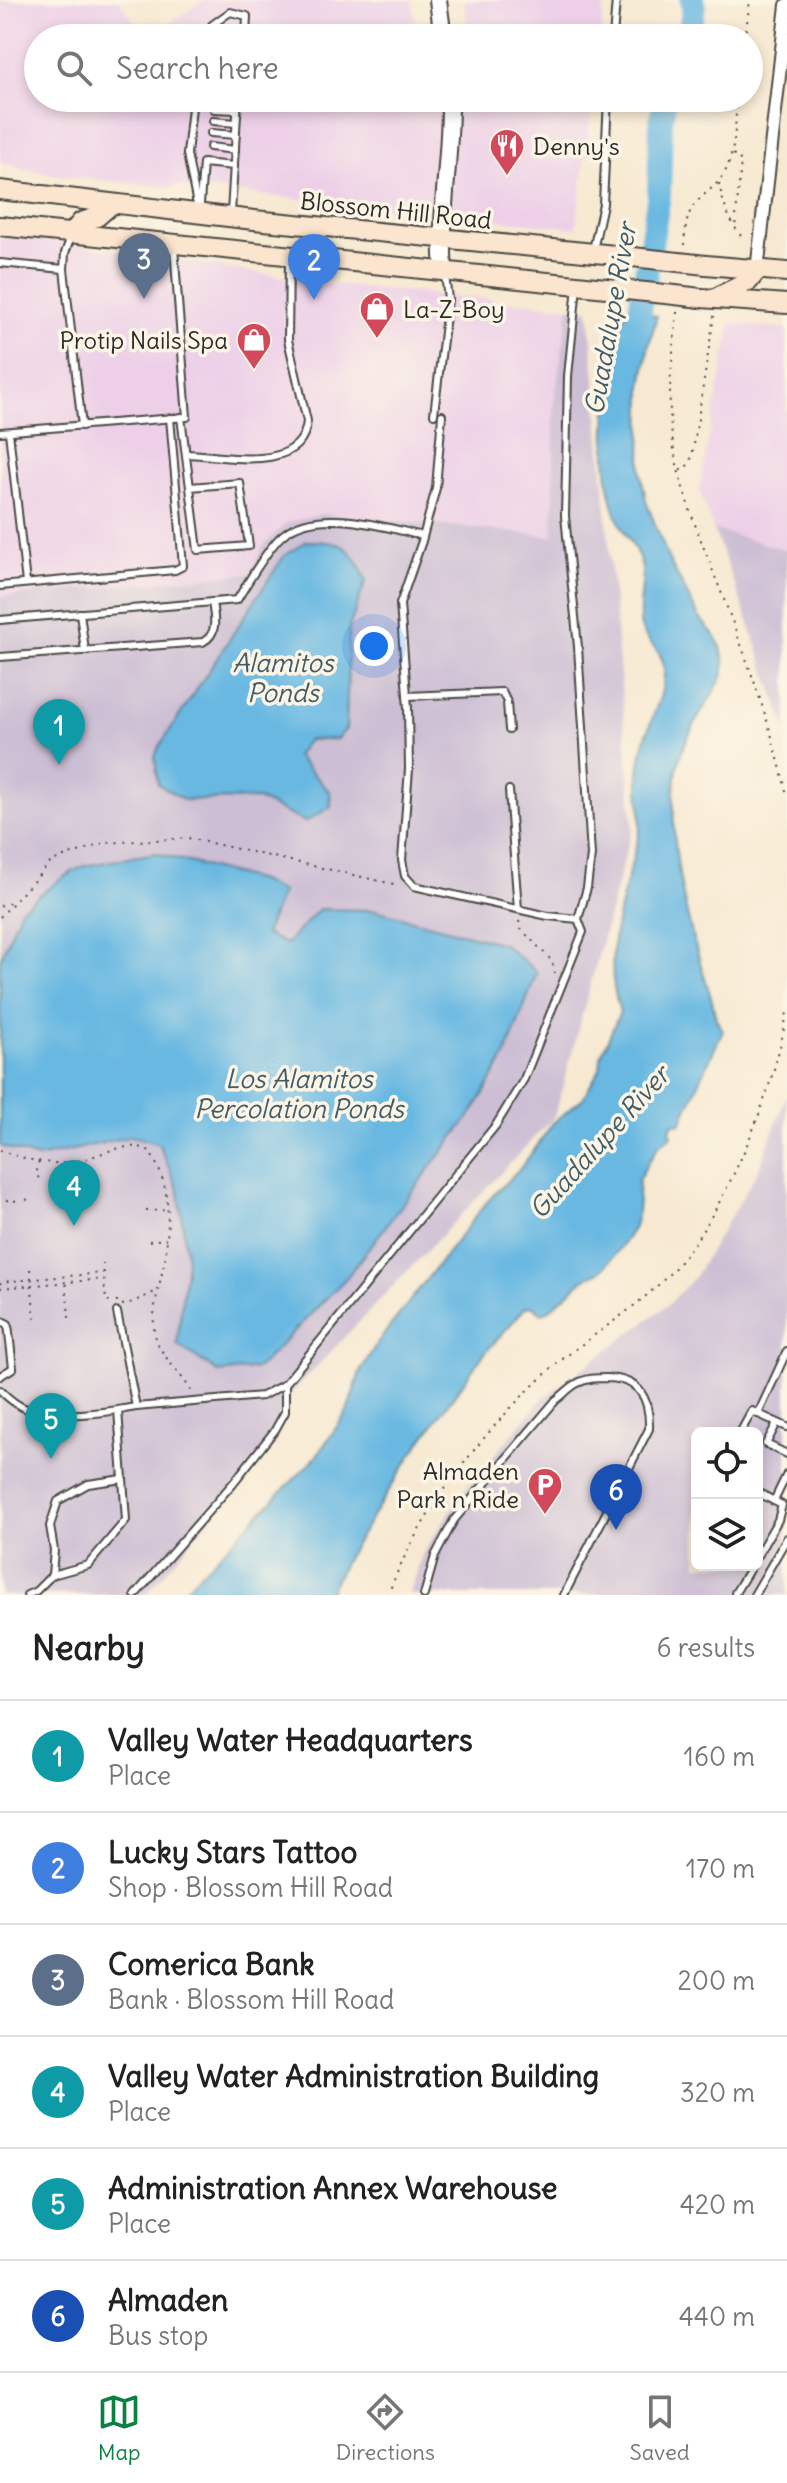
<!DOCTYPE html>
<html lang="en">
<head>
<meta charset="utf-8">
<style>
  :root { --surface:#fff; --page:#f2f2f2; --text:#222; --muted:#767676; --line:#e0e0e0; --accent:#0b8043 }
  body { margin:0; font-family:Delius,sans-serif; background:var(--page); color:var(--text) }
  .controls { position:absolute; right:24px; bottom:24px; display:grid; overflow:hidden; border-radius:12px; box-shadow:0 4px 12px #0003 }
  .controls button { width:72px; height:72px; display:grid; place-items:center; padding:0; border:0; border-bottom:2px solid var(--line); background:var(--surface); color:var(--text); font:40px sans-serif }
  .you { position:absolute; left:374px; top:646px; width:28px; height:28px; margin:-20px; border:6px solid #fff; border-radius:50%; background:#1a73e8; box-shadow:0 0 0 12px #1a73e833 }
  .badge { display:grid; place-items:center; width:52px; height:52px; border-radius:50%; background:var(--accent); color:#fff; font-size:26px; font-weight:700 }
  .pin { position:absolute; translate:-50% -66px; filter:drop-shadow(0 2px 4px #0008) }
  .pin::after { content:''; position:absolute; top:42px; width:28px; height:24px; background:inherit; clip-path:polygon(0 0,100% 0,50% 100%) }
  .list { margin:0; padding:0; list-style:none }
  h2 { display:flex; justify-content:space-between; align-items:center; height:104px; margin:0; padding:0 32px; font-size:34px }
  h2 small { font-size:26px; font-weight:400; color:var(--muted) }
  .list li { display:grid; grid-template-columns:52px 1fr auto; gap:24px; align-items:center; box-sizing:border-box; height:112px; padding:0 32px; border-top:2px solid var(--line) }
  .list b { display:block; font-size:30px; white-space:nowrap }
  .list p { margin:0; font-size:26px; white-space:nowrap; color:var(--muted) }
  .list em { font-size:26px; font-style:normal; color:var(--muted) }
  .icon { flex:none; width:44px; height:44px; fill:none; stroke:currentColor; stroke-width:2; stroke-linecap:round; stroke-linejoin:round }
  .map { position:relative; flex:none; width:787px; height:1595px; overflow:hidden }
  .search { position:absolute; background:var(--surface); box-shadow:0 4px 12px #0003; left:24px; right:24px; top:24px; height:88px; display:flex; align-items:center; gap:20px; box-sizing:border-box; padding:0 28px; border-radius:44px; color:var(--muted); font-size:30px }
  .sheet { height:776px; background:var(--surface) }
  nav { display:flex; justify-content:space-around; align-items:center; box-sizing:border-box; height:112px; border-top:2px solid var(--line); background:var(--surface); font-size:22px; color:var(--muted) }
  nav a { display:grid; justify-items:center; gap:4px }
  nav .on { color:var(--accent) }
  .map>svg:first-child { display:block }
</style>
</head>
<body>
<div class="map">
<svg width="787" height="1595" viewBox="0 0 787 1595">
  <rect width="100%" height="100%" fill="#fcf5e5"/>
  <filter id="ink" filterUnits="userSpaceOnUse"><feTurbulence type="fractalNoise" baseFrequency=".0125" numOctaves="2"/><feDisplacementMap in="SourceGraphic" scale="16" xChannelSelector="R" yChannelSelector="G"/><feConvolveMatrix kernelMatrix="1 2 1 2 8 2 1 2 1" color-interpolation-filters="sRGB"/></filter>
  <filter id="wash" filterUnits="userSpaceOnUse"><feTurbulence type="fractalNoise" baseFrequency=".006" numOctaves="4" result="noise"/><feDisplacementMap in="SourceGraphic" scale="32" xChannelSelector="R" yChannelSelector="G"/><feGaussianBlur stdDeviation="1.8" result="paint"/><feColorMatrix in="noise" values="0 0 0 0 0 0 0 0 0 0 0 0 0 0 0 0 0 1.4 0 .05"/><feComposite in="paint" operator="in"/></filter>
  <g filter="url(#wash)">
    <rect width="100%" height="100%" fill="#f7e9d1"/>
    <!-- built -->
    <g fill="#edd0e8">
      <path d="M0 0H119L146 38H38V98H593L576 228 175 186 171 188 48 174 0 163Z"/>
      <path d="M204 0H412L418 38H147Z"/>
      <path d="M464 0H585L604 4 601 38H469Z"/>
      <path d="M0 233 329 284 569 307 554 402 553 536 323 514 264 545 250 573 0 597Z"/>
      <path d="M731 324 787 328V550L713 529 699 489Z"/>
    </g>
    <!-- industrial -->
    <g fill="#ccbed4" fill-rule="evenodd">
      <path d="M569 307 589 310 633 826 555 1116 281 1404 278 1438 146 1595H0V597L250 573 264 545 286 523 323 514 553 536 554 402Z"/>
      <path d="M713 529 787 550V730L736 588Z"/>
      <path d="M787 1095V1595H409L423 1553 461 1495 542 1399 670 1303 695 1276 759 1169ZM697 1433H757V1565H697Z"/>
    </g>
    <!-- water -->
    <g fill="#67b8e2" stroke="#497286" stroke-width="2">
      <path d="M624 313 657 316 648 349 642 386 641 473 646 501 669 560 699 617 714 635 721 647 725 664 722 677C705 710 680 739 676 776 666 846 689 931 711 997 715 1010 714 1021 723 1030L681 1123 672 1124 670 1131 672 1135 667 1140 659 1145 639 1178 637 1216 633 1229 621 1247 601 1271 584 1279 548 1311 542 1313 533 1306 526 1307 484 1354 412 1454 347 1557 328 1595H179L315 1458 347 1412 360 1372 377 1343 486 1203 523 1165 553 1123 583 1098 600 1069 601 1056 620 1012C599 951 626 893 639 834 643 814 638 793 639 773 640 764 642 753 644 744 649 720 664 698 664 674 665 648 645 644 641 627 636 605 647 580 640 560 635 546 623 532 617 517 596 460 608 370 624 313Z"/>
      <path d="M307 541C345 542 351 545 366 580L349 628 346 729 337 739 308 740 296 756 330 792 331 807 305 822 257 799 184 800 158 784 155 756 159 747 284 556Z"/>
      <path d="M155 853 260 881 282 892 265 934 286 944 319 909 375 910 503 944 537 972 505 1057 473 1112 346 1278 258 1368 219 1373 177 1344 187 1260 179 1192 159 1144 132 1136 38 1158 0 1146V960L21 909 65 876 84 866Z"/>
    </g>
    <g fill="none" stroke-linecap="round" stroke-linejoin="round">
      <!-- river -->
      <g stroke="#67b8e2" stroke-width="24">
        <path d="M689 38 694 5 692 0"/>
        <path d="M634 347 659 195 661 121 665 98"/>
      </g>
    </g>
  </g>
  <g filter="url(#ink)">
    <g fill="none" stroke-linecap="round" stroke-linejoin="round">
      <defs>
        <g id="service">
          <path d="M205 38 212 25 230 12 247 16 246 38"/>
          <path d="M613 38 616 0"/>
          <path d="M193 98 187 154 198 210"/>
          <path d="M214 109 236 110"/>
          <path d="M213 121 236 123"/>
          <path d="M211 133 236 135"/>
          <path d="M210 147 235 150"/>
          <path d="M200 204 203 163 234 166"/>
          <path d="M231 213 238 98"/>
          <path d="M71 237 65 253 64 269 82 426"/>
          <path d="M593 250 603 204 608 98"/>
          <path d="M0 263 64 269"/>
          <path d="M577 286 568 376 565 516 578 647 591 855 587 888 578 919"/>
          <path d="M434 414 448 299 445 275"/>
          <path d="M181 417 198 550 249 546 240 483 190 487"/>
          <path d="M0 432 187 417 174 248"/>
          <path d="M9 432 26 583"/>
          <path d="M187 454C222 455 303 475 307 421L288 340 289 260"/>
          <path d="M0 586 175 570 183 566 170 418"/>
          <path d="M80 613 85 651"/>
          <path d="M0 620 237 600C247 584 270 544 284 534 318 506 384 527 423 536"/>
          <path d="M0 657 203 642C219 633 214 617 212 602"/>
          <path d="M407 696 502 692 507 702 509 730"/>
          <path d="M509 790 518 909"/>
          <path d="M0 1320 8 1324 13 1368 0 1376"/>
          <path d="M0 1390C7 1397 17 1406 27 1409 61 1419 102 1413 136 1407L117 1312"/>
          <path d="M136 1407 262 1396 285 1384 496 1125 524 1079 583 932 578 919 548 916 414 886 405 876 402 860 409 769 408 708 400 604 422 541 436 488 442 415"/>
          <path d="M758 1414 787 1351"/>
          <path d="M777 1423 766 1444 787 1454"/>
          <path d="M740 1433 752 1411 787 1427"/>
          <path d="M757 1492 774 1501 787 1474"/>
          <path d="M757 1556 778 1520 782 1505 774 1501"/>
          <path d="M52 1575 88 1565 126 1520 118 1410"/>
          <path d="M735 1593 752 1565"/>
          <path d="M27 1595 36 1591 52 1575 54 1550 50 1526 58 1501 88 1484 123 1479"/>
          <path d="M135 1595 234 1482 275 1430 285 1412V1384"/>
          <path d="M424 1595 435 1556 454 1520 556 1400C563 1395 569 1388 576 1384 586 1378 597 1378 607 1378 640 1379 650 1398 649 1429L564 1595"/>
          <path d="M754 1595 787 1538"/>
        </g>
        <path id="minor" d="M757 271 787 5"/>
        <g id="tertiary">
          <path d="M438 0 443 38"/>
          <path d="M444 271C439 213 451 156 450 98"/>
        </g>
        <g id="secondary">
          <path d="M0 190 254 220 605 254"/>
          <path d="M0 226 675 295"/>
          <path d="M72 233 81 222 97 217 112 204"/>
          <path d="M706 265 787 272"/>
          <path d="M717 297 749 281 757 271"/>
          <path d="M701 298 787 304"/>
        </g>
      </defs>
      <!-- service casing -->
      <use href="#service" stroke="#4a4844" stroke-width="10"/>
      <!-- minor casing -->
      <use href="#minor" stroke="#4a4844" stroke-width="16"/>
      <!-- tertiary casing -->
      <use href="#tertiary" stroke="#4a4844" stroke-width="20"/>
      <!-- secondary casing -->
      <use href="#secondary" stroke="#4a4844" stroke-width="22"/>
      <!-- path -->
      <g stroke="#4a4844" stroke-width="2" stroke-dasharray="2 6" stroke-linecap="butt">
        <path d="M745 38 750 0"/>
        <path d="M733 154 739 158 741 162 735 228"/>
        <path d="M719 183C723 206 730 222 744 240"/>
        <path d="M684 245C685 232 686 214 695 204 705 192 718 186 725 172 736 150 735 122 737 98"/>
        <path d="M677 312C674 350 667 389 671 428 677 487 702 542 723 597 748 662 772 728 787 795"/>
        <path d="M680 470 686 468 692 457 714 316"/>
        <path d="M0 906 15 901"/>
        <path d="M0 917 52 861 104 843 188 838 398 885"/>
        <path d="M519 921 520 928 552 961 555 973"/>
        <path d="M0 1150C21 1159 51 1166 74 1162 98 1157 122 1141 147 1149 169 1177 170 1214 166 1249 164 1275 152 1301 154 1328 156 1354 179 1369 191 1391"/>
        <path d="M39 1178 36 1175 39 1161"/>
        <path d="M6 1200 18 1201"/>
        <path d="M26 1200 29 1199"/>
        <path d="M146 1211 165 1210"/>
        <path d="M149 1241 166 1239"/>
        <path d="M103 1263 106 1301H119"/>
        <path d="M30 1269 35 1321"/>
        <path d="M0 1284 1 1282 103 1273"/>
        <path d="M66 1284 69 1318"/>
        <path d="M0 1288 104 1279"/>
        <path d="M0 1297V1300"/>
        <path d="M122 1305 133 1302 157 1291"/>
        <path d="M388 1595C419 1511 491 1420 559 1362 596 1332 640 1306 672 1271 726 1212 775 1090 787 1012"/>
      </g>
      <!-- service -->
      <use href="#service" stroke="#fff" stroke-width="6"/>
      <!-- minor -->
      <use href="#minor" stroke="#fff" stroke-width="12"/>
      <!-- tertiary -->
      <use href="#tertiary" stroke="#fff" stroke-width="16"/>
      <!-- secondary -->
      <use href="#secondary" stroke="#fce5cf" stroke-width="18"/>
      <defs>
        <g id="secondary-bridge">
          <path d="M605 254 706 265"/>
          <path d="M675 295 701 298"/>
        </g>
      </defs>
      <!-- secondary-bridge casing -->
      <use href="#secondary-bridge" stroke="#4a4844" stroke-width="22" stroke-linecap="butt"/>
      <!-- secondary-bridge -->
      <use href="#secondary-bridge" stroke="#fce5cf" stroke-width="18"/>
    </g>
  </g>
  <!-- icons -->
  <defs>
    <symbol id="restaurant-pin" viewBox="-11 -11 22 30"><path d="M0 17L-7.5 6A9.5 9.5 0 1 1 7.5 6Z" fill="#d1495b" stroke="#fcf5e5"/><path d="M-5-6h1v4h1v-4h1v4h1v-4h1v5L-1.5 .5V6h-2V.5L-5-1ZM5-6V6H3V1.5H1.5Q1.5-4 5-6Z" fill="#fff"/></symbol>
    <symbol id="shop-pin" viewBox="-11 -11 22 30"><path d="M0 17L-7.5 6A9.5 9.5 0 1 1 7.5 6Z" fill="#d1495b" stroke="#fcf5e5"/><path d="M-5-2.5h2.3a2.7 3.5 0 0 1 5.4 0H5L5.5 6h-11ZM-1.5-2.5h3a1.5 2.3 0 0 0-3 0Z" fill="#fff"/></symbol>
    <symbol id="parking-pin" viewBox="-11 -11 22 30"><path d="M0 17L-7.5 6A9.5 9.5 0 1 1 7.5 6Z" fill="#d1495b" stroke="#fcf5e5"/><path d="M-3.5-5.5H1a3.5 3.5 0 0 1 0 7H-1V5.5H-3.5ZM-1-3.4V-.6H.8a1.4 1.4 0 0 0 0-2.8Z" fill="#fff"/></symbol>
  </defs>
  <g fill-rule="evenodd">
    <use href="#restaurant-pin" x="487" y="126" width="40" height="54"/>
    <use href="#shop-pin" x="357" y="289" width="40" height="54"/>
    <use href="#shop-pin" x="234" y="320" width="40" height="54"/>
    <use href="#parking-pin" x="525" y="1465" width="40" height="54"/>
  </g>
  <g text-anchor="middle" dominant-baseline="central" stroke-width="7" stroke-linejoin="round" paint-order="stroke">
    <!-- poi labels -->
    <g font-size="24" fill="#2b2b2b" stroke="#fcf5e5" text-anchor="start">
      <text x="533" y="146">Denny's</text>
      <text x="403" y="309">La-Z-Boy</text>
      <text x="228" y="340" text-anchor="end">Protip Nails Spa</text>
      <text x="519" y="1471" text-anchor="end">Almaden<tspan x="519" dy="28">Park n Ride</tspan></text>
    </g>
    <!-- street labels -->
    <g font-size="24" fill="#2b2b2b" stroke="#fcf5e5">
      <text transform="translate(396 210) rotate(6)">Blossom Hill Road</text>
    </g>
    <!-- water labels -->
    <g font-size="26" font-style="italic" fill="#405c6b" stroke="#fcf5e5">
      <text transform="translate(610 319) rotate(-80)">Guadalupe River</text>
      <text x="283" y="662">Alamitos<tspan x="283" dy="30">Ponds</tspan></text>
      <text x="299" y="1078">Los Alamitos<tspan x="299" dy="30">Percolation Ponds</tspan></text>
      <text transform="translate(599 1142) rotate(-48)">Guadalupe River</text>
    </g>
  </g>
</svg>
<div class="controls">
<button><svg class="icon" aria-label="locate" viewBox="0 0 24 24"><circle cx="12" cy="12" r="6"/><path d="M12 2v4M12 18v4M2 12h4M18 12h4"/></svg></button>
<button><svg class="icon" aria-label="layers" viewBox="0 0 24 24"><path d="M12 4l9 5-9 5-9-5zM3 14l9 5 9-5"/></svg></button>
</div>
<div class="you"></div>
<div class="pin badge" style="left:59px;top:765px;background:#0f9aa8">1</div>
<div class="pin badge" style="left:314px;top:300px;background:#3f7fe0">2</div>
<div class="pin badge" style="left:144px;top:299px;background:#5c6f8a">3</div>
<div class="pin badge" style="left:74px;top:1226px;background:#0f9aa8">4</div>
<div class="pin badge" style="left:51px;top:1459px;background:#0f9aa8">5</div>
<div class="pin badge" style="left:616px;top:1530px;background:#1a4fb4">6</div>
<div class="search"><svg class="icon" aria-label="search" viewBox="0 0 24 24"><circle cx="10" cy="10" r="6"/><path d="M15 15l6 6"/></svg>Search here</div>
</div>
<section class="sheet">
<h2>Nearby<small>6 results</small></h2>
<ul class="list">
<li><span class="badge" style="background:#0f9aa8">1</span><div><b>Valley Water Headquarters</b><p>Place</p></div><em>160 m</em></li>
<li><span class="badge" style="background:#3f7fe0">2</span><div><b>Lucky Stars Tattoo</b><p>Shop · Blossom Hill Road</p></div><em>170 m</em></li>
<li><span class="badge" style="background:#5c6f8a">3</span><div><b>Comerica Bank</b><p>Bank · Blossom Hill Road</p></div><em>200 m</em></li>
<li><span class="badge" style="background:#0f9aa8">4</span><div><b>Valley Water Administration Building</b><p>Place</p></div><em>320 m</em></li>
<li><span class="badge" style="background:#0f9aa8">5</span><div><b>Administration Annex Warehouse</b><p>Place</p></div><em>420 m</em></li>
<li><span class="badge" style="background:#1a4fb4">6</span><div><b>Almaden</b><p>Bus stop</p></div><em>440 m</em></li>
</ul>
</section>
<nav>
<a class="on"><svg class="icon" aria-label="map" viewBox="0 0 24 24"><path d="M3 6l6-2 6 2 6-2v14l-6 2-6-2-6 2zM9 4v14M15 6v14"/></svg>Map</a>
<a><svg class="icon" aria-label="directions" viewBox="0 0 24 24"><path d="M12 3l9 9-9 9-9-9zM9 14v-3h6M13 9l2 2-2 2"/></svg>Directions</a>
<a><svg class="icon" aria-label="saved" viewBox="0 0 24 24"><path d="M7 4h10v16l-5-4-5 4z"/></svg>Saved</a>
</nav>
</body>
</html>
